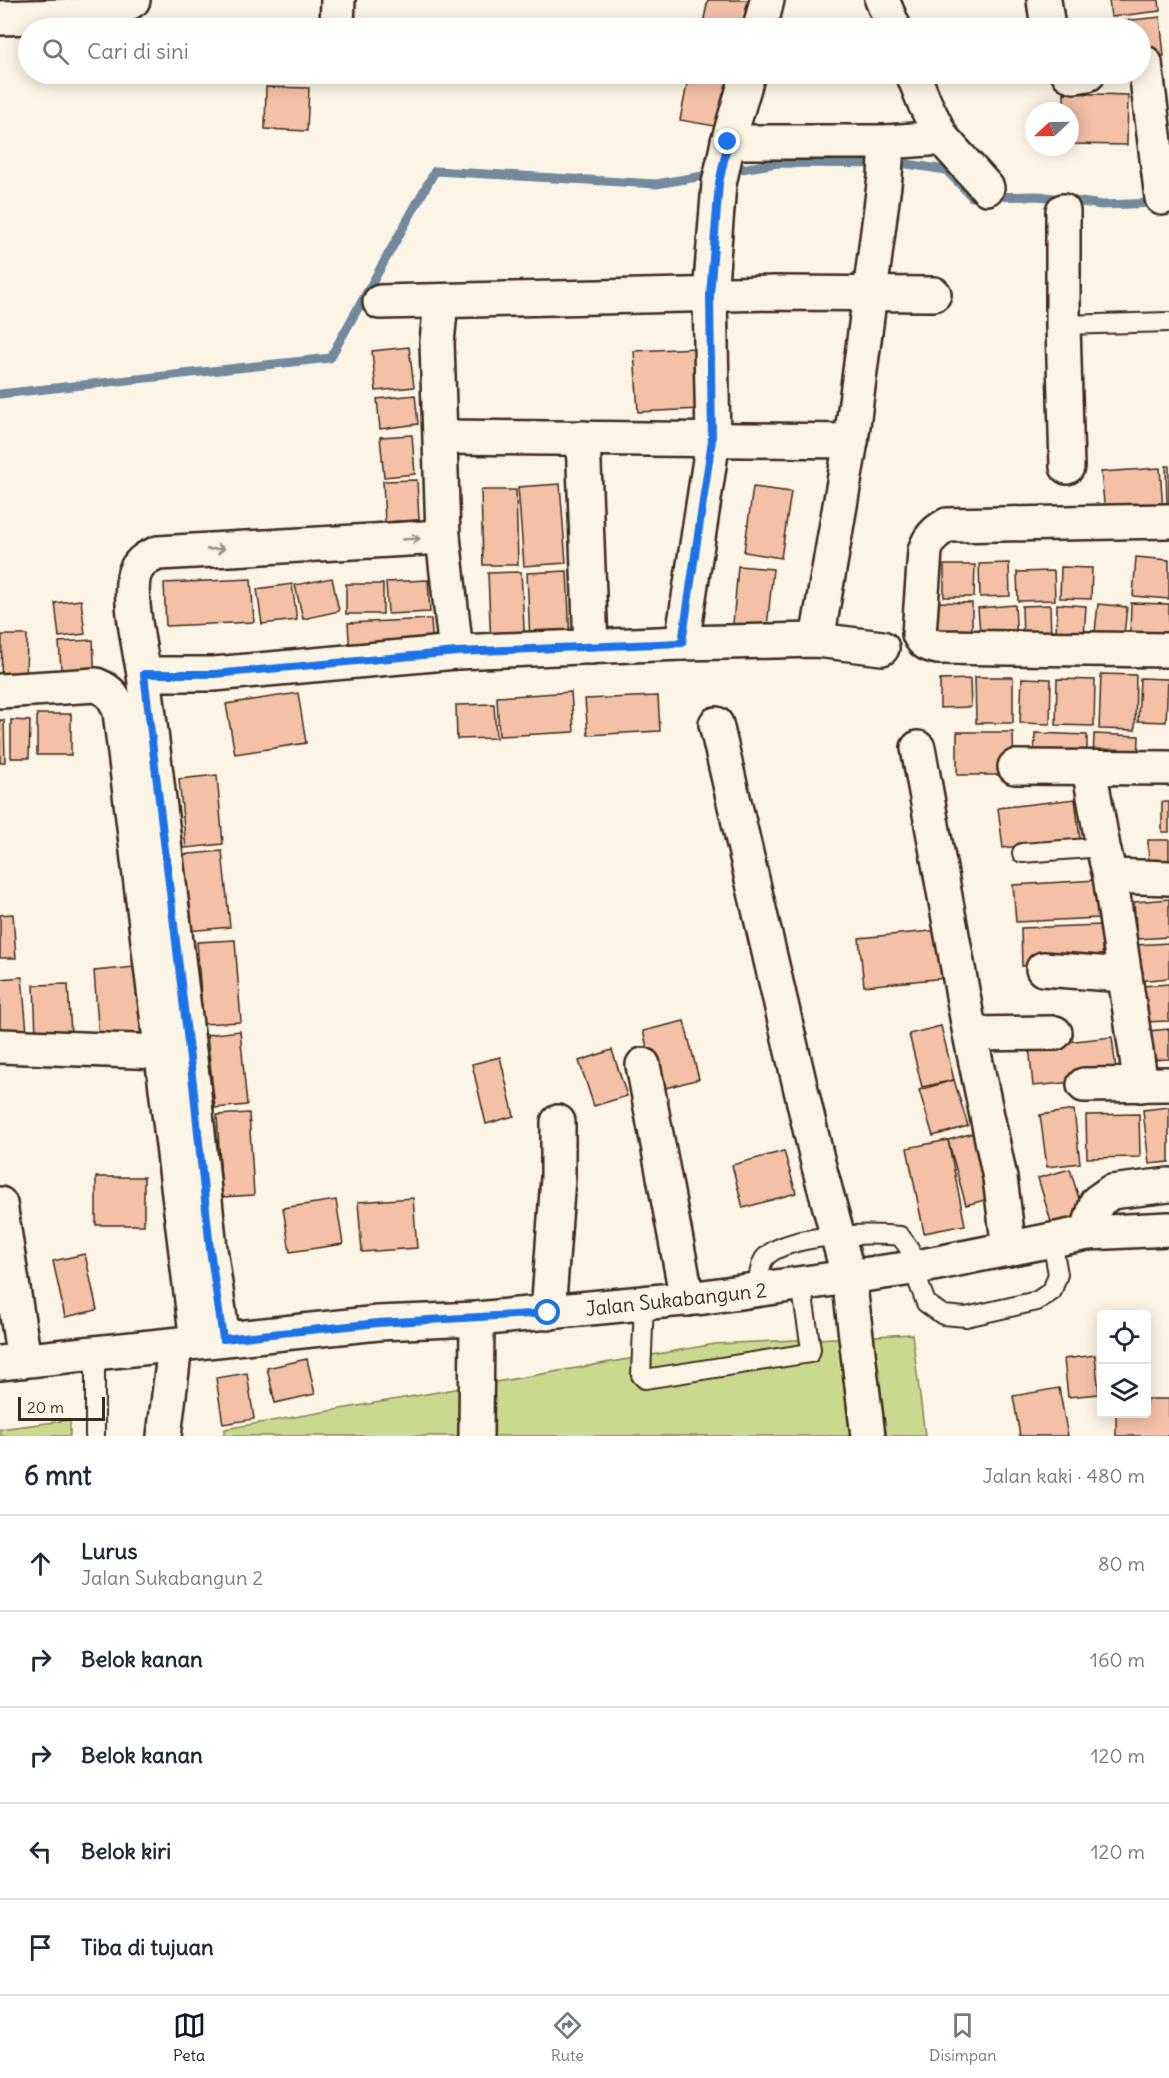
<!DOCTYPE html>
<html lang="id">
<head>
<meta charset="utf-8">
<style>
  :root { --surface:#fff; --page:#f2f2f3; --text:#1f2937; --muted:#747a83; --line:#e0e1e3; --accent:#111827 }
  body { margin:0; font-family:Delius,sans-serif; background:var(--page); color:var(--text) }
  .controls { position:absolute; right:18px; bottom:18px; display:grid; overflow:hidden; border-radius:6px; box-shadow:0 3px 15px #0003 }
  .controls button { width:54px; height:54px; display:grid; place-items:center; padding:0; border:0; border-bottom:2px solid var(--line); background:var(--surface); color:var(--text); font:30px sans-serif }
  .compass { position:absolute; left:1025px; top:102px; width:54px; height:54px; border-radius:50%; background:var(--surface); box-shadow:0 3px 15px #0003; rotate:248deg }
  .scale { position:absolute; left:18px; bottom:15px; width:87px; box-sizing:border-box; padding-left:6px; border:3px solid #3b2a1e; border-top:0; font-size:16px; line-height:21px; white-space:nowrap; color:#3b2a1e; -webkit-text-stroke:4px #fcf5e5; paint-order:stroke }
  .stop { position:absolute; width:18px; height:18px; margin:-14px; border:4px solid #1a73e8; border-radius:50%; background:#fff }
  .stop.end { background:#1a73e8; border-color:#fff; box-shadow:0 2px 6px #0008 }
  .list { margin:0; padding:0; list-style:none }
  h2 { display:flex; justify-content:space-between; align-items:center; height:78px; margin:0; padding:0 24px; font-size:26px }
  h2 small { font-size:20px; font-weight:400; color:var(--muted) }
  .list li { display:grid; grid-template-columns:39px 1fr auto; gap:18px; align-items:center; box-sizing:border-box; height:96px; padding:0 24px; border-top:2px solid var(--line) }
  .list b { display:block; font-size:22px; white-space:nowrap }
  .list p { margin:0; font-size:20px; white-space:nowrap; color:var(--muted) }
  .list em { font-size:20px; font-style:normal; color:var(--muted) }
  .icon { flex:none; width:33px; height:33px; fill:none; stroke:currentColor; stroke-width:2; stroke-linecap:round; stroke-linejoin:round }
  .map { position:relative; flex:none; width:1169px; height:1436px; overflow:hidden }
  .search { position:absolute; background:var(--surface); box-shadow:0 3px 15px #0003; left:18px; right:18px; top:18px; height:66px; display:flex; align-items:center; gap:15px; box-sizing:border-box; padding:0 21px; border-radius:33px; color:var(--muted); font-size:22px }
  .sheet { height:558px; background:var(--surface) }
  nav { display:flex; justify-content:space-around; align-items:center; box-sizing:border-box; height:84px; border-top:2px solid var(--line); background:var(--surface); font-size:16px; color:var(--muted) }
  nav a { display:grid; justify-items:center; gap:3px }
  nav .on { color:var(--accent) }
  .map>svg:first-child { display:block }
</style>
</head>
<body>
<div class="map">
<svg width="1169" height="1436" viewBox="0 0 1169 1436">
  <rect width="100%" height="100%" fill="#fcf5e5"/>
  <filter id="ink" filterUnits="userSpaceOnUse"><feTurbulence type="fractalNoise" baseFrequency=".0167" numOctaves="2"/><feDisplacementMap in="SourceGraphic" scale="12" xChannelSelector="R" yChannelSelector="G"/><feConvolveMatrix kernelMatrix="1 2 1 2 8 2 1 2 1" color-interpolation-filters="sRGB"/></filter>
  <g filter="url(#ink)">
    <!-- green -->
    <g fill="#c9d98d" stroke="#828256" stroke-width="1.5">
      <path d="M912 1334 925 1436H223L225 1429 715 1344Z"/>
      <path d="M70 1420V1436H0V1429Z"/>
    </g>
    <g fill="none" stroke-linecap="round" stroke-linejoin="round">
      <!-- stream -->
      <g stroke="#72899e" stroke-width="9">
        <path d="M729 171 778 163 907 164 946 170 972 197 1039 196 1102 205 1158 203"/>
        <path d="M0 394 330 358 435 171 656 184 715 174"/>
      </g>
    </g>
    <!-- building -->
    <g fill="#f4c0a6" stroke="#3b2a1e" stroke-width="1.5">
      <path d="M708 0H748L742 28H702Z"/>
      <path d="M1109 0H1159L1160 11 1111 17Z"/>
      <path d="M1160 17 1164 56 1140 58V28H1114L1113 22Z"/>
      <path d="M689 74H730L720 127 680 120Z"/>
      <path d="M266 87 309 88 307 131 265 129Z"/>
      <path d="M1064 93 1128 95 1127 145 1070 144V111H1064Z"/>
      <path d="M409 347 414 387 376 391 372 351Z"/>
      <path d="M697 348 700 409 638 412 634 351Z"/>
      <path d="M415 395 418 424 380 429 377 399Z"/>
      <path d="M412 435 415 474 384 477 380 437Z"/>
      <path d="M1166 466H1169V511H1167Z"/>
      <path d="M1160 468 1163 510 1105 513 1101 472Z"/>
      <path d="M417 480 419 520 385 522 383 481Z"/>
      <path d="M560 484 566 563 524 566 518 487Z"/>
      <path d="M753 487 791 492 781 558 744 552Z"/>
      <path d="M481 490H516L518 565H483Z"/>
      <path d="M1136 557 1169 560V599L1133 596Z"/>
      <path d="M1009 563 1010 596 980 597 979 564Z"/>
      <path d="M944 565H975L974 597H944Z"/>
      <path d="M738 566 773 569 767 628 733 624Z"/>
      <path d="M1061 567 1092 568 1091 599 1060 598Z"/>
      <path d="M567 571 570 641 530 643 527 573Z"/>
      <path d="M1054 571 1055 600 1018 601 1017 572Z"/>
      <path d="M521 572 525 646 491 647 488 573Z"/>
      <path d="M332 578 339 611 303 619 295 585Z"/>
      <path d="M251 579 254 622 166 626 164 583Z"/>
      <path d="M428 580 430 612 388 614 386 582Z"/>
      <path d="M292 584 297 620 262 624 257 589Z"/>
      <rect x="346" y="584" width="37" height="30"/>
      <path d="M81 600 85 634 59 637 55 603Z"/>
      <path d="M937 602 972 603V636L937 635Z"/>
      <path d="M1131 603 1169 604V634H1130Z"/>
      <path d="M1057 604 1086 606 1084 638 1056 636Z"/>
      <path d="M1098 604 1127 607 1124 635 1095 632Z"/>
      <path d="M1015 605 1017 642 981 645 978 608Z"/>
      <path d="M1050 605 1051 639 1023 640 1022 606Z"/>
      <path d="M431 619 433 651 350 655 348 623Z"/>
      <path d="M2 635H27L26 682H1Z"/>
      <path d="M93 640 95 681 62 682 59 642Z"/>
      <path d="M1101 674 1136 675 1135 730 1099 729Z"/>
      <path d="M975 677H1013V723H976Z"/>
      <path d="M1022 678 1051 679 1050 724 1020 723Z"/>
      <path d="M1140 678 1168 679 1166 722 1138 721Z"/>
      <path d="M970 679 971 707 940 708V680Z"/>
      <path d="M1057 679 1095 680 1094 726 1056 725Z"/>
      <path d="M571 692 574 732 499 736 497 697Z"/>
      <path d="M298 693 306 743 235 754 226 704Z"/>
      <path d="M658 696 660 731 588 735 585 699Z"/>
      <path d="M494 704 496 738 457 739 456 705Z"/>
      <rect x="37" y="714" width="34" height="41"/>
      <path d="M0 720H4L5 762 0 763Z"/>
      <path d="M11 720 30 721 29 758H11Z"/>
      <path d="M957 732H1013L1014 775H957Z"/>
      <path d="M1035 733 1087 735V760L1034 758Z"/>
      <path d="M1094 734 1139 736 1138 764 1093 762Z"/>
      <path d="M217 775 223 844 186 848 179 779Z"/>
      <path d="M1075 799 1080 839 1003 848 998 808Z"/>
      <rect x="1162" y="802" width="7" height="30"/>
      <path d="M1148 840H1169V872L1149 873Z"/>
      <path d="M222 851 230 927 188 931 180 855Z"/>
      <path d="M1097 880 1099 918 1016 922 1013 885Z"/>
      <path d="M1169 899V937L1137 939 1134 902Z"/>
      <path d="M13 914 16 958H0V915Z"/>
      <path d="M1101 925 1103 963 1022 966 1021 928Z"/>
      <path d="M941 930 945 978 864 986 859 938Z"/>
      <path d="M235 940 241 1022 203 1024 197 942Z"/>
      <path d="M1169 943V978L1138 981 1135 945Z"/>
      <path d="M135 967 141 1036 99 1039 94 971Z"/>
      <path d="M22 977 27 1032 0 1034V979Z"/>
      <path d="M68 984 71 1034 36 1036 34 985Z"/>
      <path d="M1169 984V1021L1143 1022 1142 986Z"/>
      <path d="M684 1021 699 1079 658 1090 643 1031Z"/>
      <path d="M941 1026 954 1080 922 1087 909 1034Z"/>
      <path d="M1169 1029V1059L1150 1060 1148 1031Z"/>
      <path d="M240 1031 247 1105 215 1108 207 1035Z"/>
      <path d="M1112 1037 1117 1078 1033 1086 1029 1046Z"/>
      <path d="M612 1050 627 1096 594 1106 579 1061Z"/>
      <path d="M500 1057 514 1116 486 1124 472 1064Z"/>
      <path d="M954 1080 968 1126 933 1136 919 1090Z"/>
      <path d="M1169 1107V1162L1149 1164 1143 1110Z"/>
      <path d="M1074 1110 1080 1163 1047 1167 1040 1115Z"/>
      <path d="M249 1113 254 1195 222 1197 217 1115Z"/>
      <path d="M1139 1114 1140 1157 1087 1158 1086 1115Z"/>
      <path d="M977 1132 996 1197 966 1205 948 1140Z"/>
      <path d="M948 1140 965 1225 924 1233 907 1148Z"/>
      <path d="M784 1151 796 1193 743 1208 732 1165Z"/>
      <path d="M1070 1169 1086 1222 1054 1232 1038 1178Z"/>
      <rect x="96" y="1177" width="48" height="48"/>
      <path d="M413 1198 417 1248 362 1252 358 1202Z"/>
      <path d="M336 1200 343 1244 290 1252 283 1208Z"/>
      <path d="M85 1254 97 1310 65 1317 53 1261Z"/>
      <path d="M1095 1355 1099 1394 1068 1397 1064 1359Z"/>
      <path d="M307 1359 315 1394 275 1403 267 1368Z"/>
      <path d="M247 1373 254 1419 223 1424 216 1378Z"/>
      <path d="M1059 1388 1068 1436H1020L1013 1396Z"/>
      <path d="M1146 1399H1169V1436H1116V1414H1146Z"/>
    </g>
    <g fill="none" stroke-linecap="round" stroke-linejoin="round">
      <defs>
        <g id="service">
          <path d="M1063 325 1169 322"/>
          <path d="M1022 853 1103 847"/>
          <path d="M756 1291C758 1282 759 1267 764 1259 782 1234 871 1232 900 1236L909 1248 913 1268 926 1303 943 1315 966 1317 1037 1301 1052 1291 1058 1274 1052 1241"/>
          <path d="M644 1303 641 1375 645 1379 810 1353 811 1349 801 1284"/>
          <path d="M95 1436V1354"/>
        </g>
        <g id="minor">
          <path d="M882 0 894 28"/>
          <path d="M1044 0 1048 28"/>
          <path d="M0 18 95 15 121 8 133 0"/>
          <path d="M337 28 338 0"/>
          <path d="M760 28 767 0"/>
          <path d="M1145 63 1162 198"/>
          <path d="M913 74 925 104 942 138 987 188"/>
          <path d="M1069 74 1075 76 1088 74"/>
          <path d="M728 142H887L942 138"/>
          <path d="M1063 211V325L1067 467"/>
          <path d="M380 302 775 293 934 294"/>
          <path d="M441 302 437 342 443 537 456 652"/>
          <path d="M441 437 851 441"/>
          <path d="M583 438 591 647"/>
          <path d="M1169 521 947 525C935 532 929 538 925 551L919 634C923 643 928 645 938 647L1169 650"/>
          <path d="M817 640 851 441 885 177 887 142"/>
          <path d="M682 643 713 440 710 295 719 184 728 142 748 74"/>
          <path d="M144 674H214L456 652 682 643 817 640 882 648"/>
          <path d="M0 691 96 685C111 691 115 697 120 712L197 1342"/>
          <path d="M716 724 818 1163 849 1278 868 1436"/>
          <path d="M918 748 970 1034 1000 1178 1009 1249"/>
          <path d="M1015 767 1169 768"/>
          <path d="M1089 768 1103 847 1110 876 1141 1085"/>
          <path d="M1110 876 1169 878"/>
          <path d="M1043 969 1125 975"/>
          <path d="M970 1034 1055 1033"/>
          <path d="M0 1046 161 1052"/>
          <path d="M643 1065 687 1299"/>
          <path d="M1084 1085 1169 1084"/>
          <path d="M0 1204 24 1360"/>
          <path d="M1087 1233 1097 1202 1111 1192 1169 1185"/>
          <path d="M548 1313 558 1178V1122"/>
          <path d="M223 1339 210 1249 193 1084 144 674C140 651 126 589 136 570 141 560 149 557 158 553L443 537"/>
          <path d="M0 1363 378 1323 477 1319 704 1297 913 1268 1087 1233 1169 1229"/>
          <path d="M164 1436 175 1346"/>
          <path d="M476 1436 477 1319"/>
        </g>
      </defs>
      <!-- service casing -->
      <use href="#service" stroke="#3b2a1e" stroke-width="22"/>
      <!-- minor casing -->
      <use href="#minor" stroke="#3b2a1e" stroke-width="38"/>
      <!-- service -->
      <use href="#service" stroke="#fcf5e5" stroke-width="18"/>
      <!-- minor -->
      <use href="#minor" stroke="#fcf5e5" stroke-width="33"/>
    </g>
    <!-- one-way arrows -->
    <defs><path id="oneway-shaft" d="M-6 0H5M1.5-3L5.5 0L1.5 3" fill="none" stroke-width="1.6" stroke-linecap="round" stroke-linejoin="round" transform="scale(1.5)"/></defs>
    <g stroke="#9c9082">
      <use href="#oneway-shaft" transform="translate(411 539) rotate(-3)"/>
      <use href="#oneway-shaft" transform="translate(216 549) rotate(-3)"/>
    </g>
  </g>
  <g fill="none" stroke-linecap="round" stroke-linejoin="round" filter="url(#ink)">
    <!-- route -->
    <path stroke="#1a73e8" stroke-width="8" d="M548 1313 378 1323 223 1339 210 1249 193 1084 144 674H214L456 652 682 643 712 440 710 295 719 183 728 142"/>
  </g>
  <g text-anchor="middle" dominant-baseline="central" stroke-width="4.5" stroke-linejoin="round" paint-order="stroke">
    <!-- street labels -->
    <g font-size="20" fill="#3b2a1e" stroke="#fcf5e5">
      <text transform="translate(676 1299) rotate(-6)">Jalan Sukabangun 2</text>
    </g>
  </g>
</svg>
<div class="controls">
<button><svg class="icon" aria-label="locate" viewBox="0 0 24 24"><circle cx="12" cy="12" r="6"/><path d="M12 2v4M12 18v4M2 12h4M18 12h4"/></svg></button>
<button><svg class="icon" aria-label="layers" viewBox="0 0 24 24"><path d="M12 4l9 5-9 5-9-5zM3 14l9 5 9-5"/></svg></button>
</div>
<svg class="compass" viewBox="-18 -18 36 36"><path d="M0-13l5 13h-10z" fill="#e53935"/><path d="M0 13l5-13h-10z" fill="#747a83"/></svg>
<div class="scale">20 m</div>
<div class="stop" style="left:548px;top:1313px"></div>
<div class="stop end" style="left:728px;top:142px"></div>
<div class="search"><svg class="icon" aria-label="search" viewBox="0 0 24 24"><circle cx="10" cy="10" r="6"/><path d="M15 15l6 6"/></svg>Cari di sini</div>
</div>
<section class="sheet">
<h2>6 mnt<small>Jalan kaki · 480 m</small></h2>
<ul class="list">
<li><svg class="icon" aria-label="ahead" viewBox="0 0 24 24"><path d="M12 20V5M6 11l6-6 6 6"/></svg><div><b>Lurus</b><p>Jalan Sukabangun 2</p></div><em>80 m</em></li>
<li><svg class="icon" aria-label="right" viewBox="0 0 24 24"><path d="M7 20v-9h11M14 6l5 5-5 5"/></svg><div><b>Belok kanan</b></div><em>160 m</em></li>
<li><svg class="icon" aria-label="right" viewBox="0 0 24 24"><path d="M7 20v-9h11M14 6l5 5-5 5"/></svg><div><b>Belok kanan</b></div><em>120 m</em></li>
<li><svg class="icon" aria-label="left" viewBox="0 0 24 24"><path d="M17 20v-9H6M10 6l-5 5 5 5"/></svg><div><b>Belok kiri</b></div><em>120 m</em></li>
<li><svg class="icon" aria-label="arrive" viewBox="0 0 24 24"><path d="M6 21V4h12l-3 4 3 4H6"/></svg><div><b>Tiba di tujuan</b></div></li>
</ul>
</section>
<nav>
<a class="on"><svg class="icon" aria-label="map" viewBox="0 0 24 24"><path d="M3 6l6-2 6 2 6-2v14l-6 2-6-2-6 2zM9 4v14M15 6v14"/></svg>Peta</a>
<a><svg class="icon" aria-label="directions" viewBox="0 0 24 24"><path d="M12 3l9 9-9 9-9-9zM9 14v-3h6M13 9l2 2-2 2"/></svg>Rute</a>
<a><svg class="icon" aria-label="saved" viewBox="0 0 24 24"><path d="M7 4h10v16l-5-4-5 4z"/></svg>Disimpan</a>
</nav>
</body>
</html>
